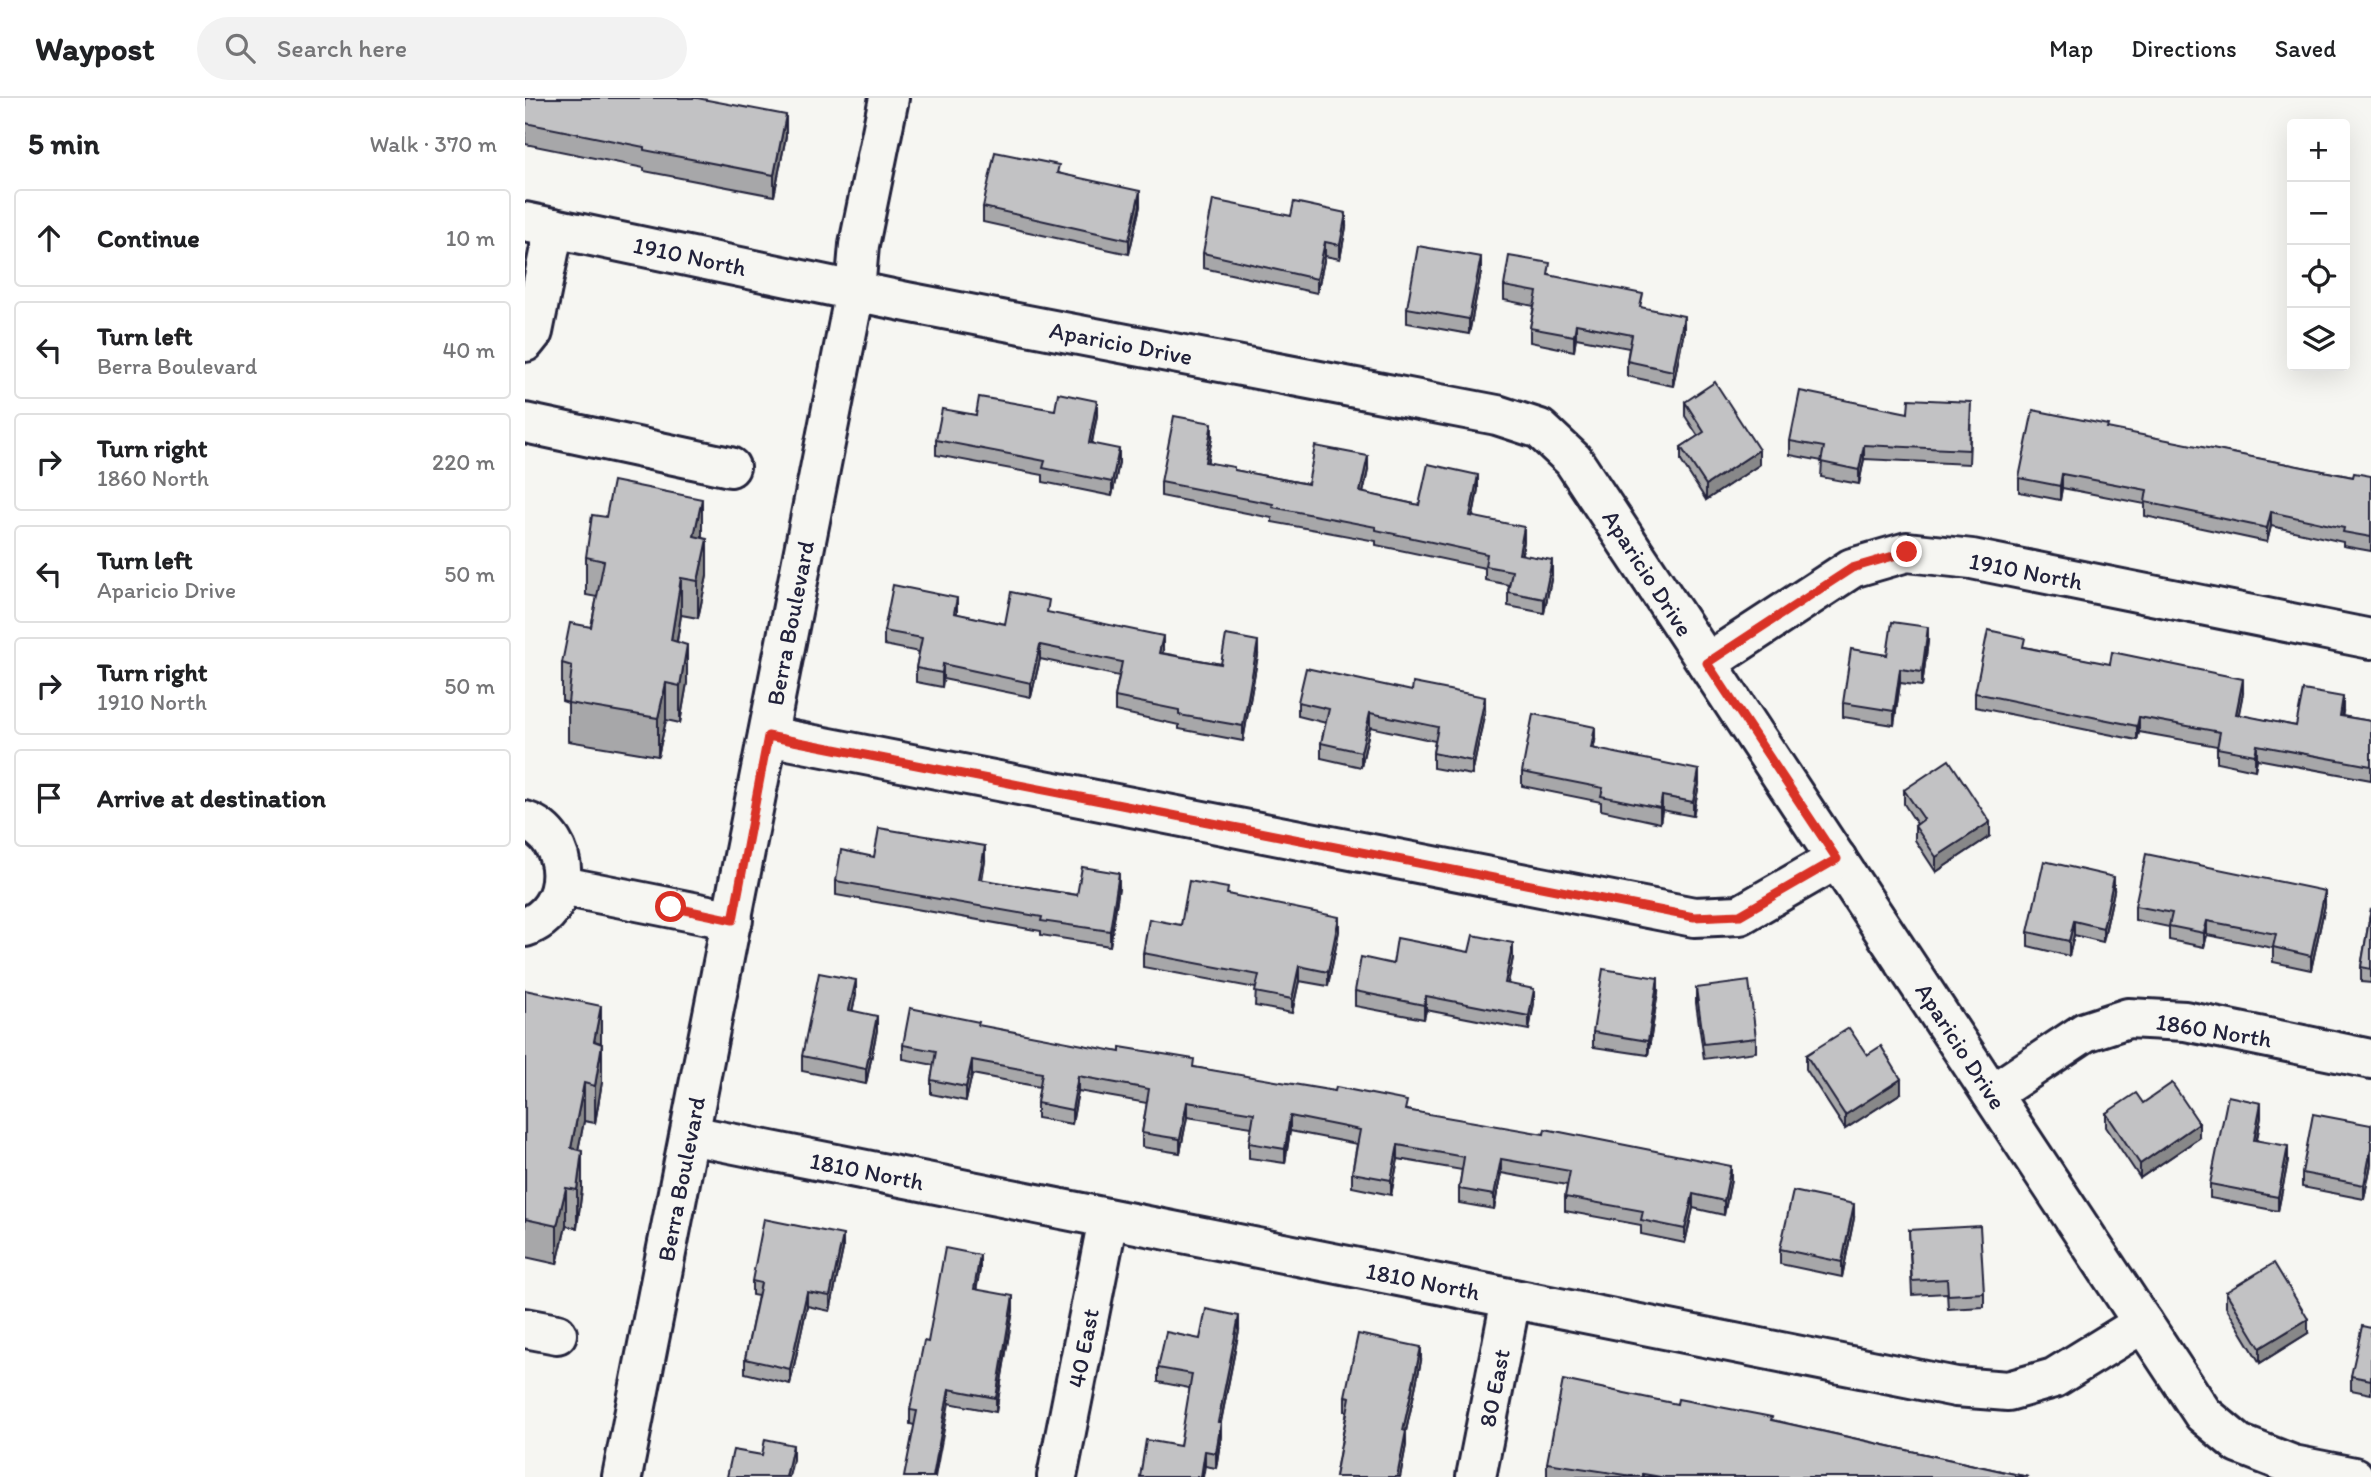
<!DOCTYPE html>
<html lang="en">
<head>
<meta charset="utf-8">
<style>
  :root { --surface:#fff; --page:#f2f2f2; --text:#202124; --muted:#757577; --line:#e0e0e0 }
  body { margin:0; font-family:Itim,sans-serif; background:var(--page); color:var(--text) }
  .controls { position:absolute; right:21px; top:21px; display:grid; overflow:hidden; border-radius:7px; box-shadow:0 7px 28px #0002 }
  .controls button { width:63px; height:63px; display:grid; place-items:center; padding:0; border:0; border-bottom:2px solid var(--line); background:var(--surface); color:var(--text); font:35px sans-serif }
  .stop { position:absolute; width:21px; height:21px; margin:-16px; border:5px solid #d93025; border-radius:50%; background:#fff }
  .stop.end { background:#d93025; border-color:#fff; box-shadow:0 2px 7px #0008 }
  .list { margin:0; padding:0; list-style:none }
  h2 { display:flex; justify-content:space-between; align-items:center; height:91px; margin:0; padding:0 28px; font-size:30px }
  h2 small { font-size:23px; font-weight:400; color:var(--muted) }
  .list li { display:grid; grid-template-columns:46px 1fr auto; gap:21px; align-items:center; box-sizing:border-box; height:98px; margin:0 14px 14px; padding:0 14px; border:2px solid var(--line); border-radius:7px }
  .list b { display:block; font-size:26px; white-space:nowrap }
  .list p { margin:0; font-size:23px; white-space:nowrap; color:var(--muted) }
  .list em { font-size:23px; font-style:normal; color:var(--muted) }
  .icon { flex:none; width:38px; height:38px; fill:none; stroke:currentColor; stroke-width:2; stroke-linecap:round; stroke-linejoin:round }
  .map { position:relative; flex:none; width:1846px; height:1379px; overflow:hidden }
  header { display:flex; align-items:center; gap:42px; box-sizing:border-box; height:98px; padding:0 35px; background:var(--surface); border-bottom:2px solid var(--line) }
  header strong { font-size:33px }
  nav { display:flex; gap:38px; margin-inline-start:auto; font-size:24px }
  .search { width:490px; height:63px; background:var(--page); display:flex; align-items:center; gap:18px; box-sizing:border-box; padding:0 24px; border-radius:38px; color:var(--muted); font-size:26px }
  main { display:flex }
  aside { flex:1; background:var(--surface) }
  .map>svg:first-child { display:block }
</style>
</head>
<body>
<header>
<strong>Waypost</strong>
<div class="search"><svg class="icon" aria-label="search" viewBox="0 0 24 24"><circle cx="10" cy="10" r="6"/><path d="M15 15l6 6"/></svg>Search here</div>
<nav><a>Map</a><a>Directions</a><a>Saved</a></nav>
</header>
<main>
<aside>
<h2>5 min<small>Walk · 370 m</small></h2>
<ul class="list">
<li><svg class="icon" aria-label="ahead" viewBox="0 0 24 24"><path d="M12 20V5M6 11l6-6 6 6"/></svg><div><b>Continue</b></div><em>10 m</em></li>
<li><svg class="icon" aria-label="left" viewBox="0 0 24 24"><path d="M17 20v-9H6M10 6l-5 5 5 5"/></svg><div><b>Turn left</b><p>Berra Boulevard</p></div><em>40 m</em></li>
<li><svg class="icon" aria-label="right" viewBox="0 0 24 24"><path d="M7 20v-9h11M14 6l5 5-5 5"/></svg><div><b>Turn right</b><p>1860 North</p></div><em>220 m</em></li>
<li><svg class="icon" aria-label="left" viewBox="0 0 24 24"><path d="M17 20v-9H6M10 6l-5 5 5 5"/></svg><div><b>Turn left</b><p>Aparicio Drive</p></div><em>50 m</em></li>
<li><svg class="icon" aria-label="right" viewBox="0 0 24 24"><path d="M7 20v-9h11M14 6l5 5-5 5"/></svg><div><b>Turn right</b><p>1910 North</p></div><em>50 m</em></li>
<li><svg class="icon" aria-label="arrive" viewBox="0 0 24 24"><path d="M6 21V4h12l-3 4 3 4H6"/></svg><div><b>Arrive at destination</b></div></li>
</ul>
</aside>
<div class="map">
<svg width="1846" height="1379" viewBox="0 0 1846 1379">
  <rect width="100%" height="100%" fill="#f6f6f2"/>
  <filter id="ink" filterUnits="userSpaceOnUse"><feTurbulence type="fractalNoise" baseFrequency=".0143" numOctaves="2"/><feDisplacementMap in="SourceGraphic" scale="14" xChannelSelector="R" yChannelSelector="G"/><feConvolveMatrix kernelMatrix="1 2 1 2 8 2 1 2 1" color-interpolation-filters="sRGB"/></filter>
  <g filter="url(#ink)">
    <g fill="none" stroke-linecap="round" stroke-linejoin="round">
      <defs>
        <g id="minor">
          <path d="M0 124 382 204 972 317 1015 331 1048 362 1678 1316 1714 1346 1768 1367 1829 1379"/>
          <path d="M0 244 8 234 29 130"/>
          <path d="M0 325 205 369"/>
          <path d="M1182 565 1327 470 1382 454 1447 461 1846 541"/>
          <path d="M243 638 1169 819 1215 817 1312 761"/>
          <path d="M0 723C48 739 49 813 0 829"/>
          <path d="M37 788 208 822"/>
          <path d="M1467 996 1560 934 1603 920 1660 923 1846 961"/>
          <path d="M165 1037 1431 1289 1483 1293 1529 1280 1618 1225"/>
          <path d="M0 1230 32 1236"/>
          <path d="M97 1379 330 193 334 147 364 0"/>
          <path d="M532 1379 583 1121"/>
          <path d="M951 1379 986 1201"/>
        </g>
      </defs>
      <!-- minor casing -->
      <use href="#minor" stroke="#22223b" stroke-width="44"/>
      <!-- minor -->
      <use href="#minor" stroke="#f6f6f2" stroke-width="38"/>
    </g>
    <!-- wall -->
    <g fill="#a7a7a9" stroke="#22223b" stroke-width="2">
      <path d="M0 0 261 38 249 98 119 73V70L0 46Z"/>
      <path d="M534 75 615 108 604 156 458 124V109Z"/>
      <path d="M821 129 815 161 800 158 792 195 678 170V155Z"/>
      <path d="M956 174 944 236 882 225V210Z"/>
      <path d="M1025 177 1118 210 1159 233 1148 288 1102 278V263L1104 250 1051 240 1049 253 1005 244V230L1009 208 979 202V188Z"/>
      <path d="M1160 304 1234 367 1181 402 1156 363V349L1173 338 1160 318Z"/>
      <path d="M530 312 572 317 567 345 594 365 587 398 518 384V377L411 357V342L451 317Z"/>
      <path d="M1383 315 1446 318 1444 366 1339 361 1334 386 1296 379 1297 363 1265 357V343Z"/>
      <path d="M1583 331 1828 379 1846 378V453L1818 448V444L1746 428 1742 444 1620 418V406L1537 390 1535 402 1494 394V380Z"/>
      <path d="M687 340 682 364 709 372 783 386 843 372 838 395 894 407 953 391 948 419 999 443 997 456 1027 477 1019 515 983 508V494L984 487 960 482V470L851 447V443L747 424V420L636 398V384Z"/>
      <path d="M177 439 182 478 173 520 156 517 152 544 162 585 155 625 141 622 133 658 43 643V605L37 603V565L66 529 72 499 61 497V459Z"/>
      <path d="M524 515 638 552 637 555 696 566 733 557 718 643 654 631V627L590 613V599L594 578 515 561 506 599 418 581 417 589 391 584V570L394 554 359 547V533L432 516 480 526Z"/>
      <path d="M1403 543 1397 588 1375 585 1369 627 1318 619V605L1362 557Z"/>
      <path d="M1500 549 1718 595 1713 617 1771 628 1818 614 1817 618 1846 623V682L1732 661 1730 672 1692 664V648L1614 634 1612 642 1450 609V595Z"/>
      <path d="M773 604 960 613 947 677 908 670V655L910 643 845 629 836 669 796 660V645L801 625 773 618Z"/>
      <path d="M1070 643 1068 650 1174 686 1168 718 1137 712 1135 725 1076 712V704L997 688V674Z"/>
      <path d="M1379 692 1465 738 1411 774 1390 742V728L1392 726 1379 706Z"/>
      <path d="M349 759 460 763 457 782 552 797 594 789 585 848 516 837V833L311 797V783Z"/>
      <path d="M1589 793 1578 844 1549 837 1544 858 1503 848V834Z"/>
      <path d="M703 796 814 833 803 888 774 883 767 915 730 908 731 890 618 869V855L656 827Z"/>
      <path d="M1800 807 1786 872 1748 864V850L1682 837 1679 849 1644 842V829L1610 822V808Z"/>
      <path d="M1846 811V885L1836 884V869Z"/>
      <path d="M944 854 988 860 983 885 1009 905 1004 932 901 912 899 921 830 908V893L868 866Z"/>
      <path d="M1171 890 1231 940V954L1179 961 1171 905Z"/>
      <path d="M0 892 75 946 77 984 70 1025 59 1023 53 1052 57 1091 52 1130 41 1128 32 1166 0 1159Z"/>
      <path d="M1133 894 1123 957 1068 949V934Z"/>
      <path d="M331 897 327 913 352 932 341 986 277 973V958Z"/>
      <path d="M454 928 669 969 882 1012 1206 1082 1199 1117 1168 1110 1160 1145 1116 1136V1127L1040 1113V1099L1042 1087 976 1075 969 1111 934 1105V1091L937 1072 873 1061 866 1097 827 1089V1075L832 1046 765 1033 760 1065 724 1060V1045L727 1029 662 1019 655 1055 617 1049V1035L622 1005 553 993 547 1026 512 1020V1005L515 989 447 976 441 1003 406 996V982L409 967 378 961V947Z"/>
      <path d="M1281 957H1342L1376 995 1320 1031 1281 971Z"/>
      <path d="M1618 1005 1674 1040 1615 1080 1581 1029V1015Z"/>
      <path d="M1736 1019 1732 1042 1763 1063 1753 1113 1685 1100V1086Z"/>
      <path d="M1846 1027V1066L1839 1101 1777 1089V1075Z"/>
      <path d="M1329 1120 1317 1179 1255 1166V1151Z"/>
      <path d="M1384 1132 1459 1195V1209L1423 1211 1422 1195 1387 1197Z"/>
      <path d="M318 1151 305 1213 282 1208 265 1286 220 1275V1261L233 1198 227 1197V1183Z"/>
      <path d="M455 1171 451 1191 488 1212 471 1314 424 1305 389 1327 385 1326V1312L403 1244Z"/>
      <path d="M1701 1194 1783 1235 1735 1265 1701 1209Z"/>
      <path d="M1846 1230V1296L1826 1292V1278Z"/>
      <path d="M714 1232 696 1324V1338L691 1370 680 1368 664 1290 633 1284V1270L675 1241Z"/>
      <path d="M896 1263 881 1333V1347L875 1379H810L822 1313H820V1298Z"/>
      <path d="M1152 1306 1247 1322 1503 1379H1022V1365Z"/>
    </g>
    <!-- shaded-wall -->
    <g fill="#888889" stroke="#22223b" stroke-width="2">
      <path d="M261 17V38L249 98V77Z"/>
      <path d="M615 93V108L604 156V142Z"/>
      <path d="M821 115V129L815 161V147Z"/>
      <path d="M800 144V158L792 195V181Z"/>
      <path d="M956 159V174L944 236V221Z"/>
      <path d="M1159 218V233L1148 288V273Z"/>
      <path d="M1051 226V240L1049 253V238Z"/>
      <path d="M572 303V317L564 359V345Z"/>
      <path d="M687 325V340L680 378V364Z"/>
      <path d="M1339 347V361L1334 386V372Z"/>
      <path d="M594 351V365L587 398V384Z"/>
      <path d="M1234 352V367L1181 402V387Z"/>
      <path d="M843 358V372L835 409V394Z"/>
      <path d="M1537 376V390L1535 402V388Z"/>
      <path d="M953 377V391L945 432V418Z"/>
      <path d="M177 401V439L169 476V438Z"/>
      <path d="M1746 414V428L1742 444V430Z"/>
      <path d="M999 429V443L994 470V456Z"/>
      <path d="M182 441V478L173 520V483Z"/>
      <path d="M1027 462V477L1019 515V501Z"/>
      <path d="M156 480V517L146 579V542Z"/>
      <path d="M432 500V515L429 530V515Z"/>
      <path d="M1403 529V543L1397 588V574Z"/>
      <path d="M638 538V552L634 569V555Z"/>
      <path d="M733 543V557L718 643V628Z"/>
      <path d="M162 547V585L155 625V588Z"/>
      <path d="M515 547V561L506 599V585Z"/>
      <path d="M418 566V581L417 589V575Z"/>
      <path d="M1375 571V585L1369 627V613Z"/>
      <path d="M1718 581V595L1711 631V616Z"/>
      <path d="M141 585V622L133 658V620Z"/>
      <path d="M960 599V613L947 677V663Z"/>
      <path d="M1818 599V614L1815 632V618Z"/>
      <path d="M845 615V629L836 669V654Z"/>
      <path d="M1614 619V634L1612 642V628Z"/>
      <path d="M1070 629V643L1066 664V650Z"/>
      <path d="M1732 647V661L1730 672V657Z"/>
      <path d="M1174 672V686L1168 718V704Z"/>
      <path d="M1137 698V712L1135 725V710Z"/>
      <path d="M1465 724V738L1411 774V759Z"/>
      <path d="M460 748V763L454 795V781Z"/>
      <path d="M594 775V789L585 848V833Z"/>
      <path d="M1589 779V793L1578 844V830Z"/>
      <path d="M1800 793V807L1786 872V858Z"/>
      <path d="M814 819V833L803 888V874Z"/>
      <path d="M1549 823V837L1544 858V843Z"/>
      <path d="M1682 823V837L1679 849V835Z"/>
      <path d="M988 845V860L980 899V885Z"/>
      <path d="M774 868V883L767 915V901Z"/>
      <path d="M1133 880V894L1123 957V943Z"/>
      <path d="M331 882V897L324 927V912Z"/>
      <path d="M1009 891V905L1004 932V918Z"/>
      <path d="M901 898V912L899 921V907Z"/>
      <path d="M76 908V945L69 943Z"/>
      <path d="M352 918V932L341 986V971Z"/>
      <path d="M77 946V984L70 1025V988Z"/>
      <path d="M447 962V976L441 1003V989Z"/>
      <path d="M553 978V993L547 1026V1012Z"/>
      <path d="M1376 981V995L1320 1031V1017Z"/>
      <path d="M59 985V1023L46 1087V1050Z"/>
      <path d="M662 1004V1019L655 1055V1041Z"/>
      <path d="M1736 1005V1019L1729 1056V1042Z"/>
      <path d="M765 1018V1033L760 1065V1051Z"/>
      <path d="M1674 1025V1040L1615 1080V1066Z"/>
      <path d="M873 1047V1061L866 1097V1082Z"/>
      <path d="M1763 1048V1063L1753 1113V1099Z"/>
      <path d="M1846 1051V1066L1839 1101V1087Z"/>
      <path d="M57 1053V1091L52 1130V1092Z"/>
      <path d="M976 1061V1075L969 1111V1097Z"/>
      <path d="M1206 1068V1082L1199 1117V1103Z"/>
      <path d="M41 1090V1128L32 1166V1128Z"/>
      <path d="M1168 1096V1110L1160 1145V1131Z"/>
      <path d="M1329 1106V1120L1317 1179V1164Z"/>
      <path d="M318 1137V1151L305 1213V1198Z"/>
      <path d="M455 1157V1171L449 1205V1191Z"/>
      <path d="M282 1194V1208L265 1286V1271Z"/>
      <path d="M488 1198V1212L471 1314V1300Z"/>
      <path d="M714 1218V1232L693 1338V1324Z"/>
      <path d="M1783 1221V1235L1735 1265V1250Z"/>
      <path d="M896 1249V1263L878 1347V1332Z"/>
      <path d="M424 1291V1305L410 1379H408Z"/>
      <path d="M696 1324V1338L691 1370V1355Z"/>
      <path d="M881 1333V1347L875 1379H872Z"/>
      <path d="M268 1347V1362L264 1379H261Z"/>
      <path d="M680 1353V1368L678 1379H676Z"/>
    </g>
    <!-- building -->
    <g fill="#c2c2c4" stroke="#22223b" stroke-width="2">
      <path d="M0 0H172L261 17 249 77 119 52V49L0 25Z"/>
      <path d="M470 54 534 67 532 75 615 93 604 142 458 109Z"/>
      <path d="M688 102 766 118 769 104 821 115 815 147 800 144 792 181 678 155Z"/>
      <path d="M893 148 956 159 944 221 882 210Z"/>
      <path d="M984 158 1025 165 1023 177 1118 196 1115 209 1159 218 1148 273 1102 263 1107 237 1051 226 1049 238 1005 230 1012 194 979 188Z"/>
      <path d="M1190 284 1234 352 1181 387 1156 349 1179 334 1160 304Z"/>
      <path d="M1275 293 1383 315 1384 301 1446 304 1444 352 1339 347 1334 372 1296 364 1299 349 1265 343Z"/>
      <path d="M533 295 572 303 564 345 594 351 587 384 518 370 520 363 411 342 417 311 451 317 454 299 530 312Z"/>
      <path d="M1508 312 1583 327 1582 330 1828 379 1829 375 1846 378V439L1818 434 1819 430 1746 414 1742 430 1620 404 1622 392 1537 376 1535 388 1494 380Z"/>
      <path d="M649 318 687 325 680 364 709 369V372L783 386 790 348 843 358 835 394 894 407 903 366 953 377 945 418 999 429 994 456 1027 462 1019 501 983 494 987 473 960 468 962 456 851 432V429L747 409 748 406 636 384Z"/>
      <path d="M88 383 177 401 169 438 182 441 173 483 156 480 146 542 162 547 155 588 141 585 133 620 43 605 47 568 37 565 45 525 66 529 79 463 61 459 67 417 81 419Z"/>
      <path d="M368 487 432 500 429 515 480 526 486 494 524 502 522 514 638 538 634 555 696 566 701 537 733 543 718 628 654 617V612L590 599 597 564 515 547 506 585 418 566 417 575 391 570 397 540 359 533Z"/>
      <path d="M1367 524 1403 529 1397 574 1375 571 1369 613 1318 605 1326 551 1362 557Z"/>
      <path d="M1463 532 1500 540 1498 549 1585 566 1587 554 1718 581 1711 616 1771 628 1778 592 1818 599 1815 618 1846 623V668L1732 647 1730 657 1692 650 1695 634 1614 619 1612 628 1450 595Z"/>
      <path d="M781 570 887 593 888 585 960 599 947 663 908 655 913 629 845 615 836 654 796 645 804 611 773 604Z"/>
      <path d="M1008 616 1070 629 1066 650 1174 672 1168 704 1137 698 1135 710 1076 698 1078 690 997 674Z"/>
      <path d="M1424 662 1465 724 1411 759 1390 728 1399 721 1379 692Z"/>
      <path d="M354 730 460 748 454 781 552 797 557 769 594 775 585 833 516 823 517 819 311 783 316 752 349 759Z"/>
      <path d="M1621 756 1800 793 1786 858 1748 849 1751 836 1682 823 1679 835 1644 828 1647 815 1610 808Z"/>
      <path d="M1519 763 1589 779 1578 830 1549 823 1544 843 1503 834Z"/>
      <path d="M664 783 703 790 702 796 814 819 803 874 774 868 767 901 730 894 734 877 618 855 624 821 656 827Z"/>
      <path d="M1846 811V871L1836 869Z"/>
      <path d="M948 837 988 845 980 885 1009 891 1004 918 901 898 899 907 830 893 836 859 868 866 872 840 944 854Z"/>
      <path d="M1078 871 1133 880 1123 943 1068 934Z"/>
      <path d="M294 875 331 882 324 912 352 918 341 971 277 958Z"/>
      <path d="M1224 883 1231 940 1179 946 1171 890Z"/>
      <path d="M0 892 76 908 69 943 77 946 70 988 59 985 46 1050 57 1053 52 1092 41 1090 32 1128 0 1121Z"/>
      <path d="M385 910 454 924 453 927 595 954V949L669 961 668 969 810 993 811 989 882 1003 880 1012 1019 1036 1020 1031 1206 1068 1199 1103 1168 1096 1160 1131 1116 1122 1118 1113 1040 1099 1045 1073 976 1061 969 1097 934 1091 939 1059 873 1047 866 1082 827 1075 835 1032 765 1018 760 1051 724 1045 729 1015 662 1004 655 1041 617 1035 624 991 553 978 547 1012 512 1005 517 975 447 962 441 989 406 982 411 953 378 947Z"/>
      <path d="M1324 930 1342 957 1356 948 1376 981 1320 1017 1281 957Z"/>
      <path d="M1647 985 1674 1025 1615 1066 1581 1015 1611 995 1618 1005Z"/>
      <path d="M1703 998 1736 1005 1729 1042 1763 1048 1753 1099 1685 1086Z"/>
      <path d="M1788 1016 1846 1027V1051L1839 1087 1777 1075Z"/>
      <path d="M1268 1093 1329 1106 1317 1164 1255 1151Z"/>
      <path d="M239 1121 318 1137 305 1198 282 1194 265 1271 220 1261 236 1185 227 1183Z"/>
      <path d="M1455 1128 1459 1195 1423 1197 1422 1181 1387 1183 1384 1132Z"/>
      <path d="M420 1150 455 1157 449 1191 488 1198 471 1300 424 1291 408 1379H379L392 1313 385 1312 399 1243 403 1244Z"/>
      <path d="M1749 1165 1783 1221 1735 1250 1701 1194Z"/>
      <path d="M681 1211 714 1218 693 1324H696L691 1355 680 1353 676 1379H615L621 1342 655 1348 667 1276 633 1270 641 1234 675 1241Z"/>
      <path d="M1837 1228 1846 1230V1282L1826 1278Z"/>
      <path d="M833 1236 896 1249 878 1332 881 1333 872 1379H810L825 1299 820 1298Z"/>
      <path d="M1038 1282 1152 1306 1153 1301 1247 1319 1246 1322 1503 1379H1136L1118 1376V1379H1114L1022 1365Z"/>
      <path d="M240 1341 268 1347 261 1379H202L208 1352 237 1357Z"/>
    </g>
  </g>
  <g fill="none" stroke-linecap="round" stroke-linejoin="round" filter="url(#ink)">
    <!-- route -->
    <path stroke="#d93025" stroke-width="9" d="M146 809 208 822 243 638 1169 819 1215 817 1312 761 1182 565 1327 470 1382 454"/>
  </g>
  <g text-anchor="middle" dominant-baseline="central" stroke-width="6" stroke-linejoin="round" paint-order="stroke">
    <!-- street labels -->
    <g font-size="24" fill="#22223b" stroke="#f6f6f2">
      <text transform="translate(165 158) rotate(12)">1910 North</text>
      <text transform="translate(596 245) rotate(11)">Aparicio Drive</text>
      <text transform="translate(1501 473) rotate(11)">1910 North</text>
      <text transform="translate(1123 475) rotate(57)">Aparicio Drive</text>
      <text transform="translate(265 525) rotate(-79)">Berra Boulevard</text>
      <text transform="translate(1689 932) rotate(9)">1860 North</text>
      <text transform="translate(1436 948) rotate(57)">Aparicio Drive</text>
      <text transform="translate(342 1073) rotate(11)">1810 North</text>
      <text transform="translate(156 1081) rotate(-79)">Berra Boulevard</text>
      <text transform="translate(898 1183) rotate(11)">1810 North</text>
      <text transform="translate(558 1250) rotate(-79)">40 East</text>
      <text transform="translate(969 1290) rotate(-79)">80 East</text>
    </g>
  </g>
</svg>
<div class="controls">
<button>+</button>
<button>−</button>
<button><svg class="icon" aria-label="locate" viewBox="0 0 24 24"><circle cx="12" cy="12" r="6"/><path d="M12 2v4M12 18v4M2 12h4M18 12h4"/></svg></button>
<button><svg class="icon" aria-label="layers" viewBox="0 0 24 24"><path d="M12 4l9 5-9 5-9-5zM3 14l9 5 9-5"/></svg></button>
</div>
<div class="stop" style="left:146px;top:809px"></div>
<div class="stop end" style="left:1382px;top:454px"></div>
</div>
</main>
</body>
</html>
